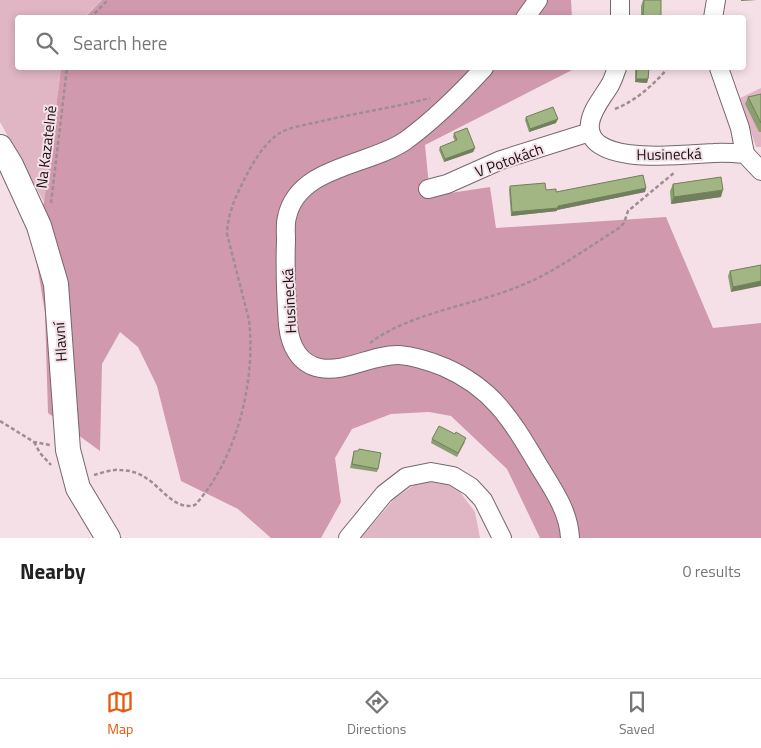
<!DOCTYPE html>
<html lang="en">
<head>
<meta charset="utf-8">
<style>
  :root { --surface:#fff; --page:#f6f6f6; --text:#222; --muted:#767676; --line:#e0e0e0; --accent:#ea580c }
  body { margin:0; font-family:"Titillium Web",sans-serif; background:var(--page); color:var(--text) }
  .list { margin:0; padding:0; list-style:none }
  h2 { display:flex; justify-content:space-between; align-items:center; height:65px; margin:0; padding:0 20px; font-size:21px }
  h2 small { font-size:16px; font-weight:400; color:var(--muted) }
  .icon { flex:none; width:28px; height:28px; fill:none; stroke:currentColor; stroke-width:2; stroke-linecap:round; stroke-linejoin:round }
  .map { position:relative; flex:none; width:761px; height:538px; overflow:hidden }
  .search { position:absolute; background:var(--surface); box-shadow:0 2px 8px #0003; left:15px; right:15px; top:15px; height:55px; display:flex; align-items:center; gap:12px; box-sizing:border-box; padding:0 18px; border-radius:5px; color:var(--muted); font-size:19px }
  .sheet { height:140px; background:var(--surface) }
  nav { display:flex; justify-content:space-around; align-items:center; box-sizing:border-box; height:70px; border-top:1px solid var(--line); background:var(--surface); font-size:14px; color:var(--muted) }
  nav a { display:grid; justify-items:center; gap:2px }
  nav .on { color:var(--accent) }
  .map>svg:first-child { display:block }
</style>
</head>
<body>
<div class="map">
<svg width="761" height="538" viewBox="0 0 761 538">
  <rect width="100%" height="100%" fill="#f6e0e7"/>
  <!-- green -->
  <g fill="#e0b5c4">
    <path d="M0 0H102L84 17 18 18V68H61L44 202 0 122Z"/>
    <path d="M761 88V147H756L740 98Z"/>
    <path d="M430 482 445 484 457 488 475 512 480 538H361L394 499 414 485Z"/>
  </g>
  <!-- forest -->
  <g fill="#d199ad">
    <path d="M102 0H571L572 17 84 18Z"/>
    <path d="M61 68H574V69L425 145 430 196 490 187 496 228 666 217 713 328 761 323V538H540L507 469 451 416 429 412 391 414 352 429 335 458 341 502 321 538H271L238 509 181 481 157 386 138 347 120 332 102 364 100 451 48 413 45 313 33 239 44 202Z"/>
  </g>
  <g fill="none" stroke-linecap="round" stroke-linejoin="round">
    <defs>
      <g id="street">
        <path d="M525 18 538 0"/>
        <path d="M620 18V0"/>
        <path d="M713 18 716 0"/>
        <path d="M484 68C460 94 434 120 405 141 368 166 298 166 287 217 285 224 286 233 286 240 285 268 286 297 288 325 290 345 299 364 320 368 345 373 373 354 399 355 415 356 429 361 444 367 495 389 513 423 540 468 553 489 569 512 570 538"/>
        <path d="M617 68C615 73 613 80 610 85 603 97 592 109 590 123 584 168 688 154 714 153 725 152 735 153 745 154L761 171"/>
        <path d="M719 68 740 128 745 154"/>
        <path d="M428 189 447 184 501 160 590 132"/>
        <path d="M348 538 384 494 406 477 431 472 453 476 471 487 483 500 502 538"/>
      </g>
      <path id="secondary" d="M0 147 11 165 39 226 56 284 68 450 78 488 108 538"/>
    </defs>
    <!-- street casing -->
    <use href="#street" stroke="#78666c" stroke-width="20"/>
    <!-- secondary casing -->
    <use href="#secondary" stroke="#78666c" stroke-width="26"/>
    <!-- path -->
    <g stroke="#9e8e93" stroke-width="2.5" stroke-dasharray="4 2.5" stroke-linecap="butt">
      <path d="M90 18 108 0"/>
      <path d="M615 109C637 100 653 85 668 68"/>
      <path d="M51 203 67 68"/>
      <path d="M370 343C409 313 474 305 520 286 555 272 587 248 619 228L624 223 628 211 675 172"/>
      <path d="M0 421 34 442 50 445"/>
      <path d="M34 442 40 453 51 465"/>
      <path d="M94 475C102 473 112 469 120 470 129 470 139 473 146 478 161 487 175 511 195 505 237 459 256 381 249 320L227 234C228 213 235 198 244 180 252 164 263 145 278 134 289 127 305 125 318 122 355 113 393 108 430 98"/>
    </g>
    <!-- street -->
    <use href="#street" stroke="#fff" stroke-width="18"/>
    <!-- secondary -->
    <use href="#secondary" stroke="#fff" stroke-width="24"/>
  </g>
  <!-- wall -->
  <g fill="#8b9d72">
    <path d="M643 0 661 18H641V6Z"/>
    <path d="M635 68H649L648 79 647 83 635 82Z"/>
    <path d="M761 94V132H759L745 104 748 97Z"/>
    <path d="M526 117 556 123 529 132 525 120Z"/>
    <path d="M454 133 475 148 473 152 444 162 439 150 440 147 455 141 453 137Z"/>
    <path d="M673 184 721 197 671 204 670 191Z"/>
    <path d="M510 186 546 190 556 192 646 188 645 192 557 210V211L511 216 509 190Z"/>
    <path d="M761 265 731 292 728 276 730 271Z"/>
    <path d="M455 434 465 442 457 457 431 443 432 439Z"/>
    <path d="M354 451 378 469 377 472 350 468Z"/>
  </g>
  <!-- shaded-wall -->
  <g fill="#717f5c">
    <path d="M741 0H757L741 1Z"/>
    <path d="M636 79H648L647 83 635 82Z"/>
    <path d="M558 119 556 123 529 132 530 129Z"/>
    <path d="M475 148 473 152 444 162 445 159Z"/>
    <path d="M646 188 645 192 557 210V211L511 216 512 212 558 206Z"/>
    <path d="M723 190 721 197 671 204 674 197Z"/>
    <path d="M761 281V286L731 292 733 287Z"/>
  </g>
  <!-- building -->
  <g fill="#a2b684" stroke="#717f5c">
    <path d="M644 0H661V18H643Z"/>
    <path d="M637 68H649L648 79H636Z"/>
    <path d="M761 94V123L748 97Z"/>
    <path d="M553 107 558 119 530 129 526 117Z"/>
    <path d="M467 128 475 148 445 159 440 147 457 140 454 133Z"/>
    <path d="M643 175 646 188 558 206V208L512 212 510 186 545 183 546 190 556 189V192Z"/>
    <path d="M721 177 723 190 674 197 673 184Z"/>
    <path d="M761 265V281L733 287 730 271Z"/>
    <path d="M439 426 455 434 456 432 466 438 458 453 432 439Z"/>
    <path d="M359 449 381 453 378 469 352 464 354 451H358Z"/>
  </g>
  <g text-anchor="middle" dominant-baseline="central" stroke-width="4" stroke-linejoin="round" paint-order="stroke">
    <!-- street labels -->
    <g font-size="15" fill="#150e11" stroke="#f6e0e7">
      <text transform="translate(46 147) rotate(-83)">Na Kazatelně</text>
      <text transform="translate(669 154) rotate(-1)">Husinecká</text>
      <text transform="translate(509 160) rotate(-20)">V Potokách</text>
      <text transform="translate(289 301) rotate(-93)">Husinecká</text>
      <text transform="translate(60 342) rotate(-94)">Hlavní</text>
    </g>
  </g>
</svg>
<div class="search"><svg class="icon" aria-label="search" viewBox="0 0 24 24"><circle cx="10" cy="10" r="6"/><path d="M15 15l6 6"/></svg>Search here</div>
</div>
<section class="sheet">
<h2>Nearby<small>0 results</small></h2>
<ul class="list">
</ul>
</section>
<nav>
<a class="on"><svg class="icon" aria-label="map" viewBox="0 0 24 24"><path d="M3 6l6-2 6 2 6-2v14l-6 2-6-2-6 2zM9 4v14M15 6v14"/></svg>Map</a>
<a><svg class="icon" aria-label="directions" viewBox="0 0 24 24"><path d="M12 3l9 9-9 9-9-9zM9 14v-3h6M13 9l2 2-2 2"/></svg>Directions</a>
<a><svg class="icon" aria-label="saved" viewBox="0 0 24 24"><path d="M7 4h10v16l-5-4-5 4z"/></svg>Saved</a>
</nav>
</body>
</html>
